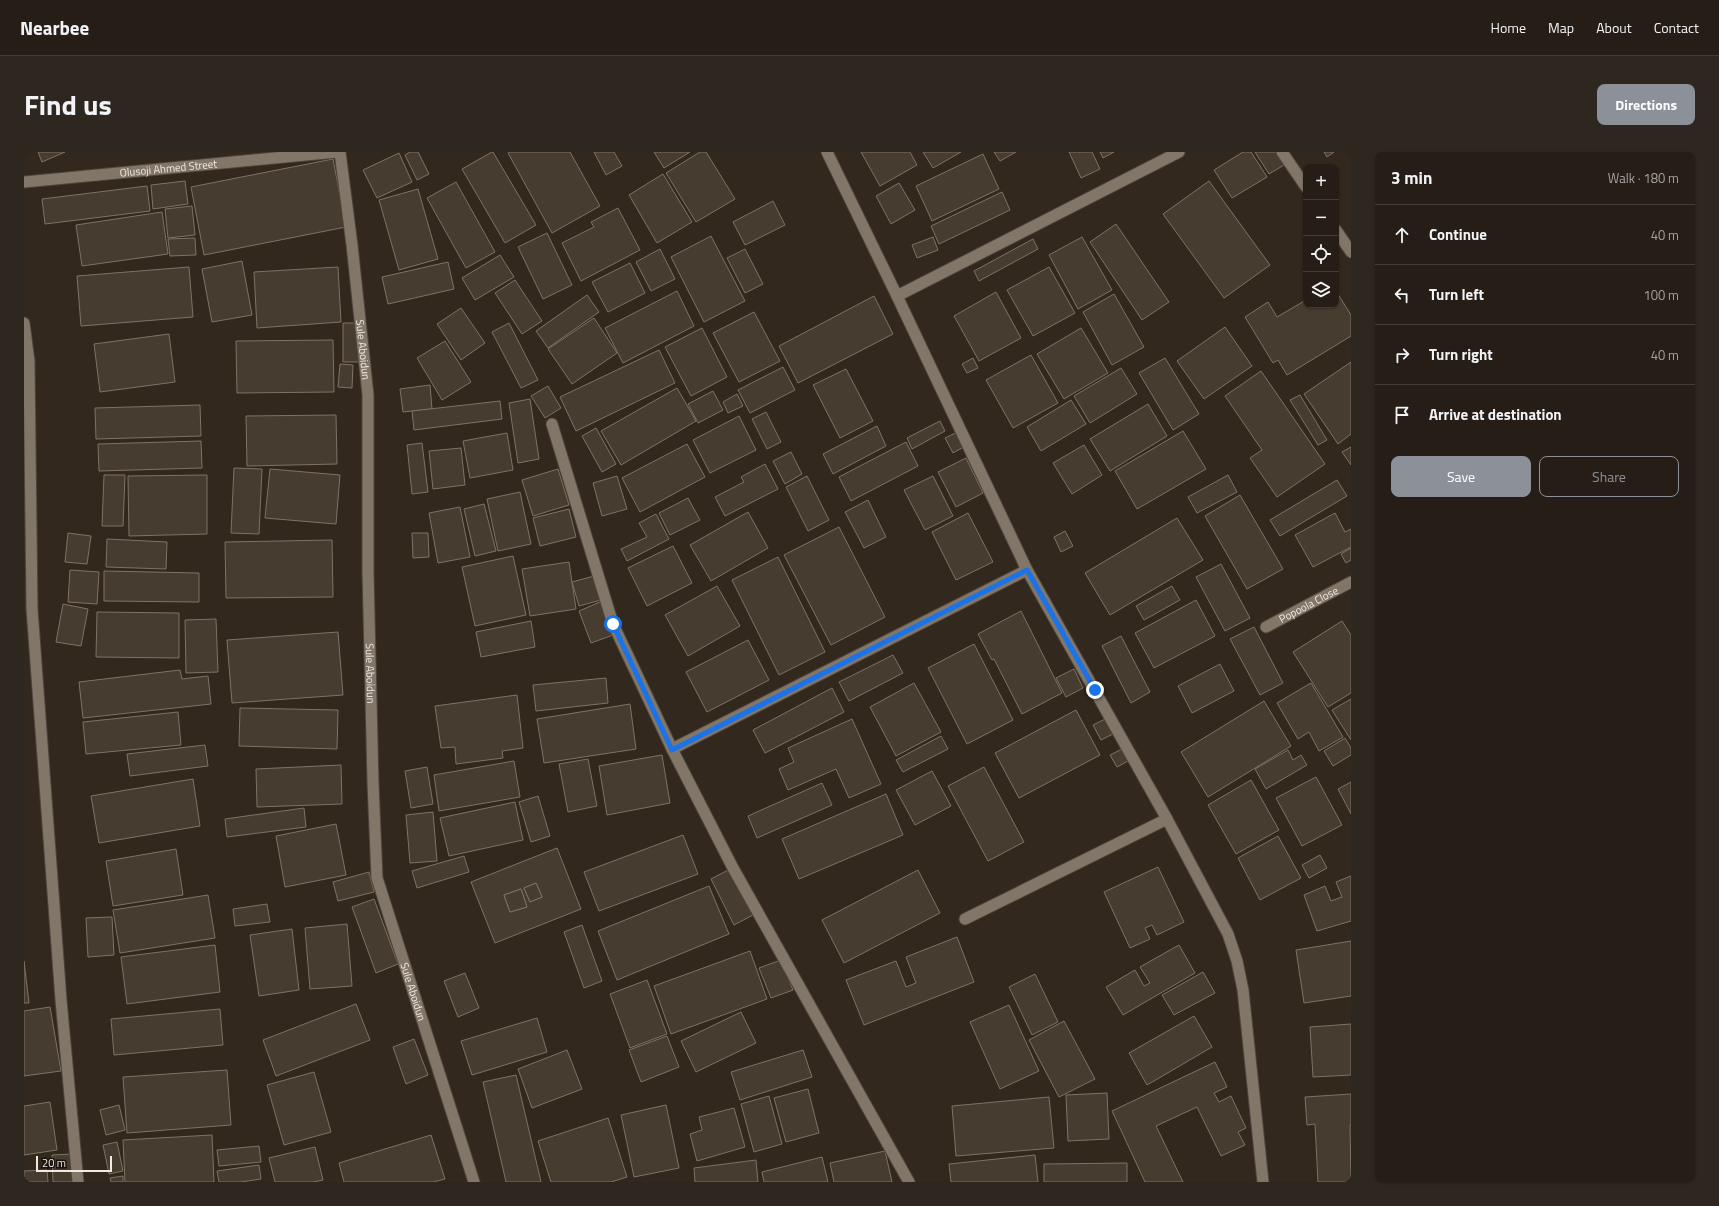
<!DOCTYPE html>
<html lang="en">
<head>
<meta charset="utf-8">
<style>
  :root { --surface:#261e16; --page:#2e271f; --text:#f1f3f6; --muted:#a4a2a1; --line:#423c35; --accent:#8c9099 }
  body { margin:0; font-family:"Titillium Web",sans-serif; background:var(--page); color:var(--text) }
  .controls { position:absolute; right:12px; top:12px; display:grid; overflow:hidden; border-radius:8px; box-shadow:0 1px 3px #0004 }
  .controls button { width:36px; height:36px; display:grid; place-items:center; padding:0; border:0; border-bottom:1px solid var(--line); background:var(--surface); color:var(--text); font:20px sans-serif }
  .scale { position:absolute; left:12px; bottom:10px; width:76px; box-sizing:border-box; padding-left:4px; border:2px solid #f1eae3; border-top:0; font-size:11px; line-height:14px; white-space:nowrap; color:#f1eae3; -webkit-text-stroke:3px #16120d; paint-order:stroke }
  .stop { position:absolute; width:12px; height:12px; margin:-9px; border:3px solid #1a73e8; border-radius:50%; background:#fff }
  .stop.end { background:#1a73e8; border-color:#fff; box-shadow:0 1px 4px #0008 }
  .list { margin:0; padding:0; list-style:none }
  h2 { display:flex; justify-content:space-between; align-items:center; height:52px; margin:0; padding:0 16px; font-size:17px }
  h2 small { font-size:13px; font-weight:400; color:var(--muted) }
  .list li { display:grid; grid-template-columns:26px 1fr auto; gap:12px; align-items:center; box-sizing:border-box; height:60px; padding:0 16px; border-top:1px solid var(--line) }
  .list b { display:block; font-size:15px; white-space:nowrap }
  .list em { font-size:13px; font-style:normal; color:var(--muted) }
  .actions { display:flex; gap:8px; padding:12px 16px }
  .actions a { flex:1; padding:9px 0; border:1px solid var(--accent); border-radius:8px; text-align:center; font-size:14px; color:var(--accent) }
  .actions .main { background:var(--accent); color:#fff }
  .icon { flex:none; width:22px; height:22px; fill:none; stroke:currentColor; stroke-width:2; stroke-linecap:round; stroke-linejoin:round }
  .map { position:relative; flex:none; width:1327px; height:1030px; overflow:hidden; border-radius:8px }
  header { display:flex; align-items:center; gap:24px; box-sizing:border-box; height:56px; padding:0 20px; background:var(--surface); border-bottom:1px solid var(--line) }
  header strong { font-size:19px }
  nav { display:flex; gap:22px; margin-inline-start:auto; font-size:14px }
  .intro { display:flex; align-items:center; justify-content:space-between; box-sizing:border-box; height:96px; padding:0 24px }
  h1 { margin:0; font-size:28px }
  .button { padding:10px 18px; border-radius:8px; background:var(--accent); color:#fff; font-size:14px; font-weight:700 }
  main { display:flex; gap:24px; padding:0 24px }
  aside { flex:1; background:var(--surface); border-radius:8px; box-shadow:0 1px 3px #0004 }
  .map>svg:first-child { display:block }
</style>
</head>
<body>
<header>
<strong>Nearbee</strong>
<nav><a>Home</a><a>Map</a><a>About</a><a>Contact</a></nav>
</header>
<div class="intro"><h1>Find us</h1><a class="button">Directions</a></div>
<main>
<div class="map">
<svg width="1327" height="1030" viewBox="0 0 1327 1030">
  <rect width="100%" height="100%" fill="#32281d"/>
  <!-- building -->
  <g fill="#463c30" stroke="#7e7365" fill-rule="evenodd">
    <path d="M14 0H41L18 10Z"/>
    <path d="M386 0H394L405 22 393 28 381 3Z"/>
    <path d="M468 0H469L512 73 481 91 438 17Z"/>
    <path d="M486 0H546L576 54 528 81 484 1Z"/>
    <path d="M570 0H590L598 14 582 23Z"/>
    <path d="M630 0H666L640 16Z"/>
    <path d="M676 0H682L711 47 672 70 642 21Z"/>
    <path d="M837 0H886L893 13 856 34Z"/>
    <path d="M899 0H937L909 16Z"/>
    <path d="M970 0H992L976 9Z"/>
    <path d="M1045 0H1068L1076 17 1057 26Z"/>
    <path d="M1076 0H1090L1079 6Z"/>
    <path d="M1219 0H1227L1243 25 1208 46 1190 18Z"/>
    <path d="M1231 0H1252L1260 13 1245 22Z"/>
    <path d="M1300 0H1310L1303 5Z"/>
    <path d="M375 1 388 30 353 46 339 18Z"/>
    <path d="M959 2 975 37 908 69 892 34Z"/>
    <path d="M309 7 322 75 180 103 167 35Z"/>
    <path d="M639 22 668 70 633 91 605 43Z"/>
    <path d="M161 29 164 52 129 57 127 33Z"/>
    <path d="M1185 29 1246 113 1200 146 1139 62Z"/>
    <path d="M432 30 471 100 442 116 403 46Z"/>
    <path d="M875 31 891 58 867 72 852 44Z"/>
    <path d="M123 34 126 59 21 72 18 47Z"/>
    <path d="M394 37 414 107 375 118 355 48Z"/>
    <path d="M978 40 986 58 915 92 907 74Z"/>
    <path d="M749 49 761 73 721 93 709 70Z"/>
    <path d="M168 54 171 83 144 86 141 57Z"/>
    <path d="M594 56 616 98 557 129 538 91 570 75 567 70Z"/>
    <path d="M138 60 144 102 58 114 52 73Z"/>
    <path d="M1092 72 1145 150 1118 168 1066 90Z"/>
    <path d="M523 81 548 133 519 147 494 95Z"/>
    <path d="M687 84 721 149 680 170 647 105Z"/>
    <path d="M909 85 914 98 893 106 888 93Z"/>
    <path d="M1058 85 1088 138 1054 157 1025 103Z"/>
    <path d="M171 86 172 103 146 104 144 87Z"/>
    <path d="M1009 87 1014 97 955 129 950 119Z"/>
    <path d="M636 97 651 127 627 139 612 110Z"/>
    <path d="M721 97 739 132 721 141 703 106Z"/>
    <path d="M476 103 490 125 451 148 438 126Z"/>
    <path d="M218 109 228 163 188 170 178 117Z"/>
    <path d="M424 110 430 137 364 152 358 125Z"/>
    <path d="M606 111 621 141 584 160 568 130Z"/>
    <path d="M165 115 169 165 57 174 53 124Z"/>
    <path d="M314 115 317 170 233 176 230 120Z"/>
    <path d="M1025 115 1051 161 1009 184 983 138Z"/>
    <path d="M491 128 518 169 498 182 471 141Z"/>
    <path d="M653 139 670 174 599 211 581 176Z"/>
    <path d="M1312 139 1327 163V184L1263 223 1254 208 1249 211 1221 165 1244 150 1253 165 1282 148V153H1312Z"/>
    <path d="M972 140 997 186 955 209 930 164Z"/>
    <path d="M1090 142 1120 195 1088 213 1059 160Z"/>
    <path d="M563 143 575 160 524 196 512 179Z"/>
    <path d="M850 144 869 182 774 231 755 194Z"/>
    <path d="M437 156 461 191 437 208 413 172Z"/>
    <path d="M730 160 756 209 715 230 689 181Z"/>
    <path d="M570 166 593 201 548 232 524 197Z"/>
    <path d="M319 171H335L336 210H319Z"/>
    <path d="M485 171 514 228 497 236 468 180Z"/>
    <path d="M1201 175 1228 214 1180 247 1153 209Z"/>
    <path d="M678 176 703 225 667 244 641 195Z"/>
    <path d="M1057 176 1084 221 1040 247 1013 202Z"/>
    <path d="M145 182 151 230 76 240 70 192Z"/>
    <path d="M309 188 310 240 213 241 212 189Z"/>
    <path d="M421 189 447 230 418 248 393 206Z"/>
    <path d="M635 198 651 231 552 279 536 245Z"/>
    <path d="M1007 203 1034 251 989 276 962 228Z"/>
    <path d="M949 206 954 216 943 221 938 212Z"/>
    <path d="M1141 206 1175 262 1149 278 1115 221Z"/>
    <path d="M1327 210V282L1314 292 1280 242Z"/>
    <path d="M316 212 329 213 328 236 314 235Z"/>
    <path d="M759 215 771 238 726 261 714 238Z"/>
    <path d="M1097 216 1113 242 1066 271 1050 244Z"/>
    <path d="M822 217 849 269 816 286 789 233Z"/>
    <path d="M1237 219 1301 312 1253 345 1226 306 1238 298 1201 244Z"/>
    <path d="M406 233 408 257 379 260 376 237Z"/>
    <path d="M524 234 537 256 521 266 507 244Z"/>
    <path d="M653 236 672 269 597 313 577 279Z"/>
    <path d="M689 239 699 258 674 271 664 252Z"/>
    <path d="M713 242 719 254 704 261 699 250Z"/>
    <path d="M1276 243 1303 288 1294 293 1266 248Z"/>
    <path d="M506 247 515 307 494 311 485 251Z"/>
    <path d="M1047 248 1062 272 1017 299 1003 275Z"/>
    <path d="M476 249 478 267 390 278 388 259Z"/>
    <path d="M1124 252 1143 284 1086 319 1066 287Z"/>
    <path d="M176 253 177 284 72 287 71 256Z"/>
    <path d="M742 260 757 290 743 297 728 267Z"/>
    <path d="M312 263 313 312 223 314 222 264Z"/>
    <path d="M715 264 732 298 686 321 669 288Z"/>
    <path d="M916 269 921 279 888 297 883 286Z"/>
    <path d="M853 274 862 294 809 322 799 302Z"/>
    <path d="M572 276 592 312 578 320 558 284Z"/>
    <path d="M936 279 943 293 929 301 921 286Z"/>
    <path d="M1159 279 1182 317 1113 357 1091 319Z"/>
    <path d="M483 281 489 318 446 326 439 289Z"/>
    <path d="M177 289 178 316 75 319 74 292Z"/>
    <path d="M882 290 894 314 827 349 815 325Z"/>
    <path d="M398 291 404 340 388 342 383 293Z"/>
    <path d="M663 292 681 325 616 360 598 326Z"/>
    <path d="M1060 293 1078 323 1048 342 1029 311Z"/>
    <path d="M1327 295V313L1318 300Z"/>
    <path d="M437 296 441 333 409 337 405 299Z"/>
    <path d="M767 300 778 322 761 332 749 309Z"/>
    <path d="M942 306 959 341 932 355 914 320Z"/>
    <path d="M741 312 754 337 701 364 691 345 720 330 717 325Z"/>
    <path d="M210 316 238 317 235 382 207 381Z"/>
    <path d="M246 317 316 323 312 372 241 366Z"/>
    <path d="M534 317 545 353 509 364 498 328Z"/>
    <path d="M80 323H101L99 374H78Z"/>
    <path d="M183 323V382L105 384 104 324Z"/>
    <path d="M1204 323 1213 340 1173 361 1164 345Z"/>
    <path d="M593 324 603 357 578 364 569 331Z"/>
    <path d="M783 324 805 368 784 379 762 335Z"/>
    <path d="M909 324 929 364 901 378 880 338Z"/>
    <path d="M1313 328 1323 344 1256 384 1246 368Z"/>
    <path d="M496 340 507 392 474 399 463 347Z"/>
    <path d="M1216 343 1259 417 1223 437 1181 364Z"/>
    <path d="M664 346 676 368 646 383 635 361Z"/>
    <path d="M844 348 862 385 840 396 821 360Z"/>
    <path d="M460 352 472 399 451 404 440 357Z"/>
    <path d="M436 355 446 405 414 411 405 361Z"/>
    <path d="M545 357 552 385 516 394 509 366Z"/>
    <path d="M724 360 744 396 687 429 666 393Z"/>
    <path d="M944 361 969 410 932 428 908 380Z"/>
    <path d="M1311 361 1321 380 1327 377V395L1289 415 1271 383Z"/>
    <path d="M632 362 645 387 603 409 597 397 623 385 615 371Z"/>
    <path d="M1153 366 1179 408 1086 463 1061 421Z"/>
    <path d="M815 375 861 465 807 493 760 403Z"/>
    <path d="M1041 379 1049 394 1037 400 1030 385Z"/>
    <path d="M44 381 67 384 63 412 41 410Z"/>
    <path d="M388 381H404L405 405 389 406Z"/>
    <path d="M83 387 143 390 142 417 82 415Z"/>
    <path d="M308 388 309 445 202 446 201 390Z"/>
    <path d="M649 394 668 431 623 454 604 416Z"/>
    <path d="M1327 396V408L1322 411 1317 402Z"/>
    <path d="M489 404 502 463 451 474 438 415Z"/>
    <path d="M754 405 801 500 755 523 708 428Z"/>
    <path d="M545 410 552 457 506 464 498 417Z"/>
    <path d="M1197 412 1226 466 1201 479 1172 425Z"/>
    <path d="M46 418 75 420 73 452 44 450Z"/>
    <path d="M80 419 175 421V450L80 449Z"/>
    <path d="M570 424 577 448 555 454 548 430Z"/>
    <path d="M693 434 716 474 664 504 641 463Z"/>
    <path d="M1148 434 1156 448 1120 468 1112 454Z"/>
    <path d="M1172 448 1191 484 1130 516 1111 481Z"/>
    <path d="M576 450 589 483 567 491 555 459Z"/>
    <path d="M39 452 64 457 57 494 32 490Z"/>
    <path d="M997 459 1038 541 998 562 970 507 968 508 954 482Z"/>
    <path d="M73 460 155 461V506L72 505Z"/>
    <path d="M192 467 194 520 162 521 161 468Z"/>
    <path d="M507 469 511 495 457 505 452 480Z"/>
    <path d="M1318 469 1327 483V541L1304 555 1269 500Z"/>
    <path d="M1230 475 1259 531 1236 543 1206 487Z"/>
    <path d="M314 480 319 543 208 551 203 488Z"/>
    <path d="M1097 484 1126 540 1107 551 1078 494Z"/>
    <path d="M724 488 745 528 683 560 662 520Z"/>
    <path d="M950 492 989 568 943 592 904 516Z"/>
    <path d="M869 503 879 521 825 549 815 530Z"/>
    <path d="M1196 512 1210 539 1168 561 1154 534Z"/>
    <path d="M1050 517 1059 536 1042 545 1032 526Z"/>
    <path d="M156 518 158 527 184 524 187 552 59 566 55 530Z"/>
    <path d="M582 526 584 551 512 559 509 533Z"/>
    <path d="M890 531 917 580 872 604 846 555Z"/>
    <path d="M1287 531 1319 585 1295 599 1285 580 1274 587 1253 551Z"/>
    <path d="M808 536 820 560 741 601 729 578Z"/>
    <path d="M493 543 499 596 478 599 479 606 432 612 431 595 417 596 411 554Z"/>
    <path d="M1327 547V588L1308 558Z"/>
    <path d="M1240 549 1267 594 1184 645 1157 600Z"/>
    <path d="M606 552 612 597 520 611 513 567Z"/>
    <path d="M216 556 314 558 313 597 215 594Z"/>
    <path d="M1052 558 1076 603 995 646 971 601Z"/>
    <path d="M154 560 157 593 62 602 59 570Z"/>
    <path d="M1083 566 1091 581 1077 588 1069 573Z"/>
    <path d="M828 567 857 632 825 646 812 617 764 638 755 617 770 610 764 596Z"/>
    <path d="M917 584 924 597 879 620 872 608Z"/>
    <path d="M1321 586 1327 596V603L1309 614 1300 599Z"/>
    <path d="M181 593 184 614 106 624 103 602Z"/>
    <path d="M1098 597 1104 609 1093 615 1086 603Z"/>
    <path d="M1264 598 1269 608 1277 603 1283 613 1242 637 1231 617Z"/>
    <path d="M638 603 646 651 583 663 575 614Z"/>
    <path d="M564 607 573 654 544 660 535 612Z"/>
    <path d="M490 609 496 645 415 659 410 623Z"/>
    <path d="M317 613 318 652 233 655 232 617Z"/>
    <path d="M403 615 409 652 387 656 381 619Z"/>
    <path d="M960 615 1000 690 964 709 924 634Z"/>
    <path d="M908 619 927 654 891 673 872 638Z"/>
    <path d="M1292 625 1318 673 1278 694 1252 646Z"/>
    <path d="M169 627 176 674 75 691 67 644Z"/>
    <path d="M1227 628 1255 678 1212 702 1184 653Z"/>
    <path d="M1327 630V662L1314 637Z"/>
    <path d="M798 631 808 653 733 686 724 664Z"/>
    <path d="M862 642 879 683 775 727 758 687Z"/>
    <path d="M514 644 526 684 507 690 495 650Z"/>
    <path d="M491 650 499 688 425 704 416 666Z"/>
    <path d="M280 656 282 675 203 685 201 667Z"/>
    <path d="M409 660 413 709 386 711 382 663Z"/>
    <path d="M312 672 322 723 261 735 252 684Z"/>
    <path d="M659 683 674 722 575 759 560 720Z"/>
    <path d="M1254 684 1277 726 1236 748 1214 706Z"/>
    <path d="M533 696 557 757 471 791 447 730ZM512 731 518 745 506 750 500 736ZM497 737 503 755 486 760 480 743Z"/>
    <path d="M152 697 159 743 89 754 82 709Z"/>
    <path d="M1296 703 1303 716 1285 726 1278 713Z"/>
    <path d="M440 704 445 720 393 736 388 719Z"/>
    <path d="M1134 715 1160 770 1133 783 1128 773 1121 776 1126 787 1106 796 1080 740Z"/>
    <path d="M706 717 729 763 710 773 687 727Z"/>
    <path d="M894 718 916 761 820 811 798 768Z"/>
    <path d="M345 720 350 740 314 749 309 730Z"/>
    <path d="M1327 724V769L1293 779 1280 743 1301 734 1307 749 1318 745 1312 730Z"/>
    <path d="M512 731 518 745 506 750 500 736Z"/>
    <path d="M685 734 705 782 593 828 574 779Z"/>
    <path d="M497 737 503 755 486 760 480 743Z"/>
    <path d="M184 743 191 786 96 801 89 758Z"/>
    <path d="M350 747 374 812 352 821 328 755Z"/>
    <path d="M243 752 246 770 211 774 209 757Z"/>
    <path d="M88 765 90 803 64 805 62 766Z"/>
    <path d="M323 772 328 834 286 837 281 776Z"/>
    <path d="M558 773 578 829 560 836 540 780Z"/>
    <path d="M268 777 275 838 235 844 226 783Z"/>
    <path d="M933 785 950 830 840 873 822 828 872 809 882 835 892 831 882 805Z"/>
    <path d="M1327 789V844L1280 851 1272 798Z"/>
    <path d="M191 793 196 840 103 852 97 805Z"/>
    <path d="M1155 793 1171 821 1099 863 1082 835 1111 818 1120 834 1126 831 1116 815Z"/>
    <path d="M726 799 743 847 647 882 630 834Z"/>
    <path d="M757 808 769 838 747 846 735 816Z"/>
    <path d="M0 809 5 851H0Z"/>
    <path d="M1179 820 1191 841 1150 863 1138 843Z"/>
    <path d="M441 821 455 856 434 865 420 829Z"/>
    <path d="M1011 822 1034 870 1008 883 985 835Z"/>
    <path d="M623 828 643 882 606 896 586 842Z"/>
    <path d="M332 852 346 888 252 924 239 888Z"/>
    <path d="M985 853 1015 919 976 937 946 870Z"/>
    <path d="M26 855 37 919 0 924V859Z"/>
    <path d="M196 857 199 893 90 903 87 867Z"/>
    <path d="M717 860 732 891 672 920 657 889Z"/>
    <path d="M1170 864 1188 895 1123 933 1105 901Z"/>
    <path d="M513 866 523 900 448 923 437 889Z"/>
    <path d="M1040 869 1071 927 1035 945 1005 888Z"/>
    <path d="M1327 872V923L1289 925 1286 875Z"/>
    <path d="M643 884 655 915 617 930 605 898Z"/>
    <path d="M390 887 404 923 382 932 369 895Z"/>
    <path d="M543 898 558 937 508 956 494 917Z"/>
    <path d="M779 898 788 925 716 948 707 920Z"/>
    <path d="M1191 910 1203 935 1190 941 1195 950 1207 944 1222 976 1214 980 1221 993 1197 1004 1173 955 1132 974 1159 1030H1121L1088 959Z"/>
    <path d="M203 918 207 973 103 981 99 925Z"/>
    <path d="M290 920 307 980 260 993 243 933Z"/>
    <path d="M492 923 517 1030H482L459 930Z"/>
    <path d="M784 937 795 981 762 990 750 946Z"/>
    <path d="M1083 941 1085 987 1044 989 1042 943Z"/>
    <path d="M1327 942V973H1326L1327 1030H1294L1291 972 1283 973 1281 945Z"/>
    <path d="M745 944 758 992 730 1000 717 952Z"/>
    <path d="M1025 945 1030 996 932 1004 928 954Z"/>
    <path d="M26 950 33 998 0 1003V954Z"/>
    <path d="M95 953 101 978 82 983 76 958Z"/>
    <path d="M642 953 655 1016 610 1025 597 963Z"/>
    <path d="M710 956 721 995 673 1009 666 982 678 978 675 965Z"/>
    <path d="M584 966 603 1025 587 1030H527L514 989Z"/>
    <path d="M188 983 190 1030H101L99 988Z"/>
    <path d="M407 983 421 1027 409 1030H320L315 1011Z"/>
    <path d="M93 990 99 1019 85 1022 79 993Z"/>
    <path d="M235 994 237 1010 195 1014 193 998Z"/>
    <path d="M291 995 299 1028 289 1030H251L245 1006Z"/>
    <path d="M861 999 868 1030H810L806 1011Z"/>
    <path d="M49 1002 50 1030H29L28 1003Z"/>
    <path d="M1011 1003 1014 1030H927L925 1012Z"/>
    <path d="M798 1005 804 1030H740L738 1020Z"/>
    <path d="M732 1008 734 1030H671L670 1016Z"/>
    <path d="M1103 1011V1030H1020V1012Z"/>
    <path d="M235 1013 237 1027 217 1030H195L193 1019Z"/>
    <path d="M23 1018 24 1030H0V1019Z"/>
    <path d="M99 1024V1030H87L86 1026Z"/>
  </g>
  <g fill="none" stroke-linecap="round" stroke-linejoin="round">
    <defs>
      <g id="minor">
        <path id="s1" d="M316 0 328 93 344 243V420L349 631 353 726 450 1030"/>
        <path d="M803 0 873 144 1003 418 1143 667 1204 782 1213 809 1219 838 1239 1030"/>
        <path d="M1258 0 1282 35"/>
        <path id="s2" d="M0 30 313 0"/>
        <path d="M1312 78 1327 100"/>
        <path d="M873 144 1155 0"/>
        <path d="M0 171 5 209 8 457 37 848 54 1030"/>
        <path d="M528 272 589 472 648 597 709 716 885 1030"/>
        <path id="s3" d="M1242 475 1327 430"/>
        <path d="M648 597 1003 418"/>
        <path d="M941 767 1143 667"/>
      </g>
    </defs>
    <!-- minor casing -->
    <use href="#minor" stroke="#4d453b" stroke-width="13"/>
    <!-- minor -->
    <use href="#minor" stroke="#827669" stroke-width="11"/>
  </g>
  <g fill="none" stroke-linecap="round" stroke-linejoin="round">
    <!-- route -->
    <path stroke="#1a73e8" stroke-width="5" d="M589 472 648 598 1003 418 1071 538"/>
  </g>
  <g text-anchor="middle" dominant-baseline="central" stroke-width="3.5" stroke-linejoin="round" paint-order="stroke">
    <!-- street labels -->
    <g font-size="11" fill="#f1eae3" stroke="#16120d">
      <text stroke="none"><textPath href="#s2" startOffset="145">Olusoji Ahmed Street</textPath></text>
      <text stroke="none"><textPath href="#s1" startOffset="199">Sule Aboidun</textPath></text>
      <text stroke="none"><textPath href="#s3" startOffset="48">Popoola Close</textPath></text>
      <text stroke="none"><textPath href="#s1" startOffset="523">Sule Aboidun</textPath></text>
      <text stroke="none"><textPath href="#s1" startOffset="847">Sule Aboidun</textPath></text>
    </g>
  </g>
</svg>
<div class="controls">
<button>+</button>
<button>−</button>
<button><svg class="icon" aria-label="locate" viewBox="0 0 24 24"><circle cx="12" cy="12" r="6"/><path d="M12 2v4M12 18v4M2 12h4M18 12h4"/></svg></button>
<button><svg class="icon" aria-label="layers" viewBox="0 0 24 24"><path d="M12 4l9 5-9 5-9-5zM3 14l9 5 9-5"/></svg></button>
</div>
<div class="scale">20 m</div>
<div class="stop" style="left:589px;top:472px"></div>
<div class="stop end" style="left:1071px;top:538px"></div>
</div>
<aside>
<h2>3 min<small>Walk · 180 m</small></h2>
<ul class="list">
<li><svg class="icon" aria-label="ahead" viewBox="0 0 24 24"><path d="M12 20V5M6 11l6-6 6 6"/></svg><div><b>Continue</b></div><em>40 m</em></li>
<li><svg class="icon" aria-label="left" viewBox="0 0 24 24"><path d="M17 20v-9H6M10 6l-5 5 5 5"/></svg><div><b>Turn left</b></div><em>100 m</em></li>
<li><svg class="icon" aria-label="right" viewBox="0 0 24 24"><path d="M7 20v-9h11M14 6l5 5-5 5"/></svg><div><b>Turn right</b></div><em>40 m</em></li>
<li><svg class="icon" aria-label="arrive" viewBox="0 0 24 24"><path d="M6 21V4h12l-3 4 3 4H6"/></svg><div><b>Arrive at destination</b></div></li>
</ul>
<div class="actions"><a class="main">Save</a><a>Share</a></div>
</aside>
</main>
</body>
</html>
